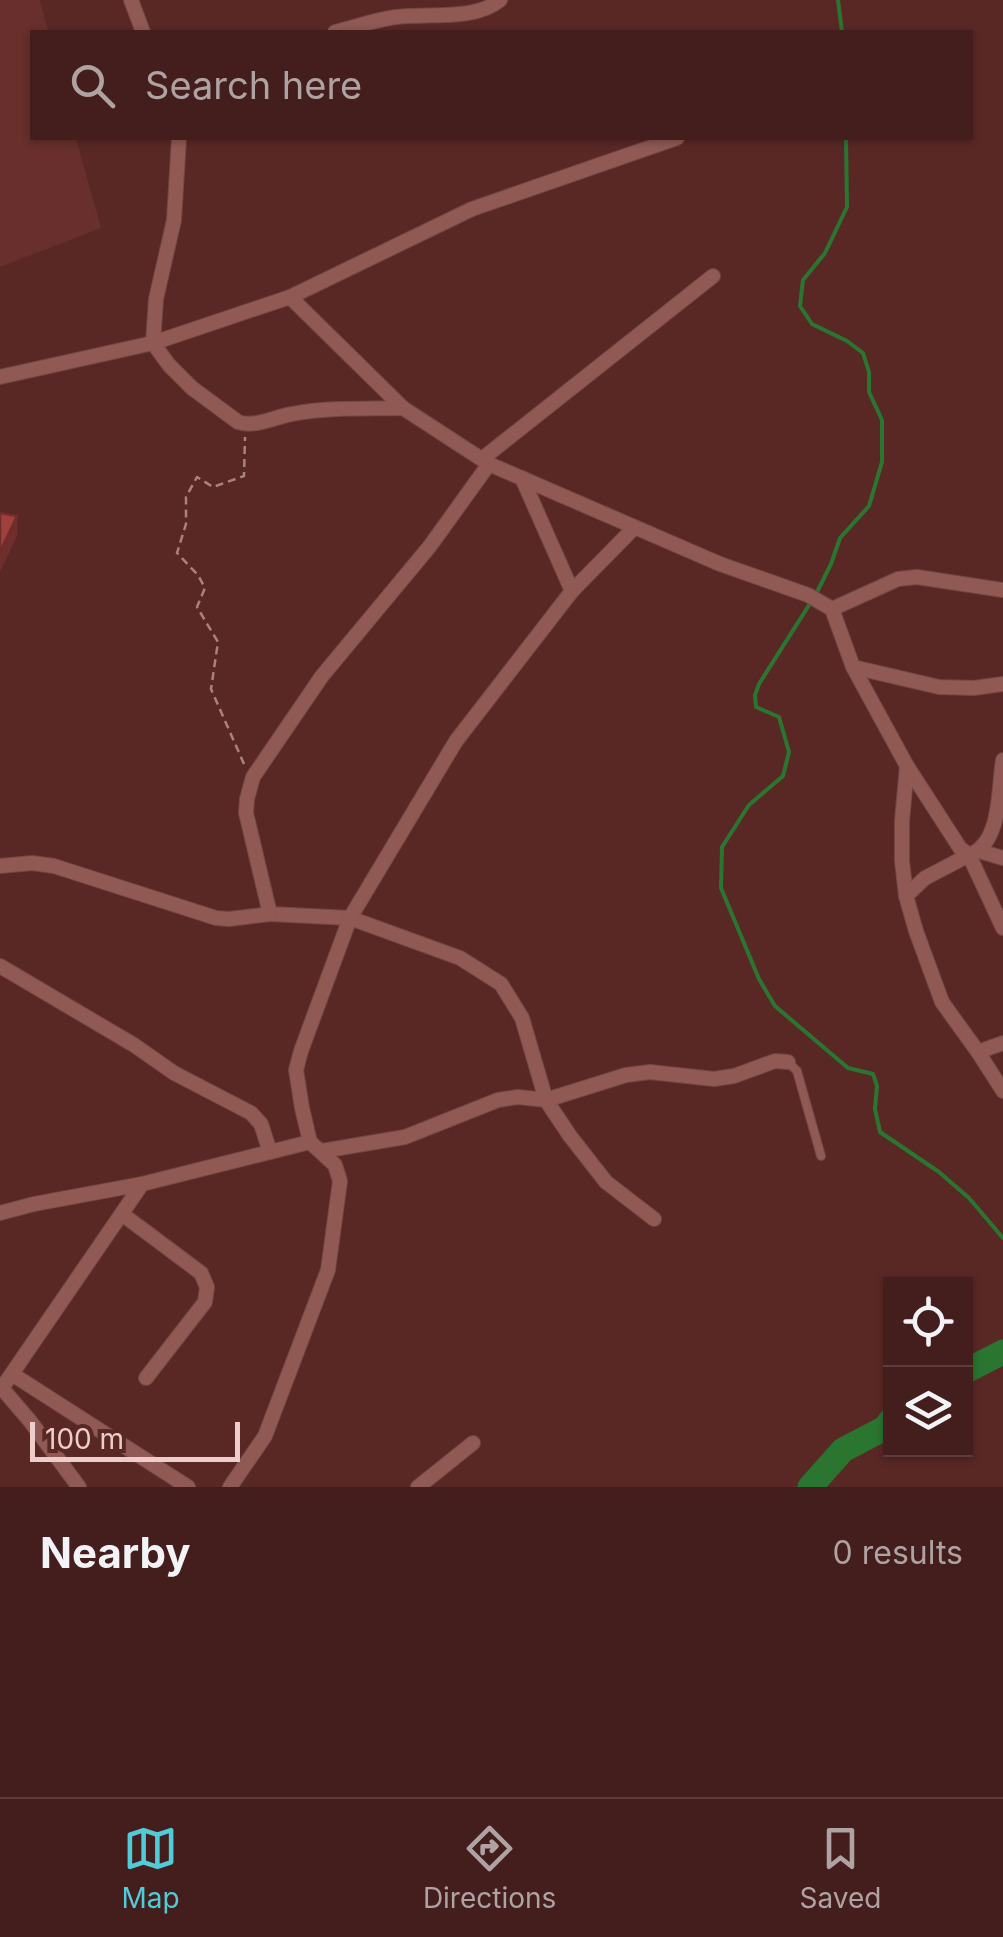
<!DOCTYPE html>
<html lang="en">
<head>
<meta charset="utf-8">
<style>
  :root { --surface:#431e1c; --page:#4d2b29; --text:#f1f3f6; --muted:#afa2a3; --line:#5b3c3b; --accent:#52cbd8 }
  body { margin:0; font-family:Inter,sans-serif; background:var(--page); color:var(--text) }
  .controls { position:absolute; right:30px; bottom:30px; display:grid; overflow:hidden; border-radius:0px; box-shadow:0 2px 8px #0004 }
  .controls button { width:90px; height:90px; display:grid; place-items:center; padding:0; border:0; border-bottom:2px solid var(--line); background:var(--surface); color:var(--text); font:50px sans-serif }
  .scale { position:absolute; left:30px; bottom:25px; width:210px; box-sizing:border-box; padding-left:10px; border:5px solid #edcdca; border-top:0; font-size:28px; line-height:35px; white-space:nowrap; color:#edcdca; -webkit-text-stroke:8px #592825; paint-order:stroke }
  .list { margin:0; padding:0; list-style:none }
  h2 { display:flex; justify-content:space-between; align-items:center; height:130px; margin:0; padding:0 40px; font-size:42px }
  h2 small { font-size:32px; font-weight:400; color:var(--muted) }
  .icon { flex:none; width:55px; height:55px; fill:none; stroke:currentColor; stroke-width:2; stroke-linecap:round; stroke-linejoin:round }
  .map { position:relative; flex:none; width:1003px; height:1487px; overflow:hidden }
  .search { position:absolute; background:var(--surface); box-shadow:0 2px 8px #0004; left:30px; right:30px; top:30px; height:110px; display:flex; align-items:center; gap:25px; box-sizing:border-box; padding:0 35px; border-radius:0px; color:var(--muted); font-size:38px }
  .sheet { height:310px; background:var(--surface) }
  nav { display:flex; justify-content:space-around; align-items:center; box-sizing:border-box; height:140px; border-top:2px solid var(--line); background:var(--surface); font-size:28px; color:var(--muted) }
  nav a { display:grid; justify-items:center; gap:5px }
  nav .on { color:var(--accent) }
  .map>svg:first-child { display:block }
</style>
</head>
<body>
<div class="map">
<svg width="1003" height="1487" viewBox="0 0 1003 1487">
  <rect width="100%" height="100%" fill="#592825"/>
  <!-- built -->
  <path fill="#682f2c" d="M0 0H40L48 32H32V138H76L101 228 0 267Z"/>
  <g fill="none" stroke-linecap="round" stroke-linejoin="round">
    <!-- stream -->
    <g stroke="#2a7631" stroke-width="4">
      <path d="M838 0 842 32"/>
      <path d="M816 594 831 564 840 538 869 506 882 462V420L869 392V372L863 353 847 341 812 324 800 306 803 280 825 253 847 207 846 138"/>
      <path d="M811 602 759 684 755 695 756 707 779 717 789 752 783 776 749 805 722 847 721 888 759 979 775 1006 848 1068 873 1074 877 1086 875 1109 880 1132 939 1172 969 1198 1003 1238"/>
    </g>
    <!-- river -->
    <g stroke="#2a7631" stroke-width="25">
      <path d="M966 1371 1003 1352"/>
      <path d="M810 1487 843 1450 885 1428 890 1421"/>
    </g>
    <defs>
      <path id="service" d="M788 1062 797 1071 821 1156"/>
      <g id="minor">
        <path d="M131 0 143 32"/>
        <path d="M335 32C353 28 371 21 390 18 423 12 474 22 500 0"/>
        <path d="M179 138 174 220 156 299 153 343 169 365 192 388 238 422C255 428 274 417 292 414 328 407 366 409 403 408"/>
        <path d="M290 297 403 408 489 464 720 564 808 595 832 609 853 667 907 766 960 848 969 855C1002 843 998 789 1003 760"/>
        <path d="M0 377 153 343 290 297 472 209 677 138"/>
        <path d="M482 459 713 276"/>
        <path d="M489 464 430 546 322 676 253 777 247 799 246 813 270 914 350 918 460 958 501 984 522 1018 546 1100 570 1136 606 1182 654 1219"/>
        <path d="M522 478 572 591"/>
        <path d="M832 609 898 579 917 577 1003 590"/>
        <path d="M853 667 939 687 974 688 1003 684"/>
        <path d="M907 766 902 821V861L906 896 916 931 942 1002 978 1052 1003 1091"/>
        <path d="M979 851 1003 858"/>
        <path d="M0 866 32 863 54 866 216 918 229 919 270 914"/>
        <path d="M906 896 925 878 969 855 1003 928"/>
        <path d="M0 966 134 1045 174 1073 251 1113 261 1124 270 1152"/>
        <path d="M978 1052 1003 1043"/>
        <path d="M322 1151 405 1137 498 1100 518 1097 546 1100 626 1075 650 1072 714 1079 734 1076 775 1061 788 1062"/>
        <path d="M0 1213 34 1204 142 1184 310 1142"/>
        <path d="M122 1214 201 1273 207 1287 205 1302 146 1378"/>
        <path d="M12 1374 188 1487"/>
        <path d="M0 1386 30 1421 79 1487"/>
        <path d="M2 1388 142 1184"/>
        <path d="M230 1487 265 1436 328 1270 340 1181 335 1165 310 1142 302 1108 296 1070 301 1051 350 918 456 741 572 591 634 528"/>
        <path d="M418 1487 473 1443"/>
      </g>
    </defs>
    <!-- service casing -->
    <use href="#service" stroke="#714746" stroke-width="10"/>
    <!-- minor casing -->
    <use href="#minor" stroke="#714746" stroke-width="16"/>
    <!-- path -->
    <path stroke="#a9827f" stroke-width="2.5" stroke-dasharray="8 5" stroke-linecap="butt" d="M244 764 211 689 218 642 197 607 205 588 198 575 177 553 186 524V497L197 477 213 487 244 476 245 437"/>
    <!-- service -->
    <use href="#service" stroke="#905954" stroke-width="8"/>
    <!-- minor -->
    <use href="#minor" stroke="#905954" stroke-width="14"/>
  </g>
  <!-- shaded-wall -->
  <path fill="#6f2d2b" d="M17 516V536L0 572V552Z"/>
  <!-- building -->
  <path fill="#9f403d" stroke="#6f2d2b" stroke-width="2.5" d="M0 513 17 516 0 552Z"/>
</svg>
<div class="controls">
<button><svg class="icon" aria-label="locate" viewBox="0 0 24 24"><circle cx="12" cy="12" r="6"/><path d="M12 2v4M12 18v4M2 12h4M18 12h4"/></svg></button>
<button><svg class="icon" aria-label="layers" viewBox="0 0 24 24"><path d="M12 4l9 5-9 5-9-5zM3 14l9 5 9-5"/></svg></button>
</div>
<div class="scale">100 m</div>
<div class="search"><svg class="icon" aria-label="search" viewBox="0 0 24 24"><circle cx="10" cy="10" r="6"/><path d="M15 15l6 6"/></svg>Search here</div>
</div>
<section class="sheet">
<h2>Nearby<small>0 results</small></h2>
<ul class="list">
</ul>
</section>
<nav>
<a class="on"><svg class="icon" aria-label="map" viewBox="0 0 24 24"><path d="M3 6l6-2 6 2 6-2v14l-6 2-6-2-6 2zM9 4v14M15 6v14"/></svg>Map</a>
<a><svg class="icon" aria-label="directions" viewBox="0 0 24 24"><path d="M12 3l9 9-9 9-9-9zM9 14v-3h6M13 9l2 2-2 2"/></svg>Directions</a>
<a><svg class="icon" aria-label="saved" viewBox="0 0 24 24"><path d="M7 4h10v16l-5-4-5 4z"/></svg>Saved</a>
</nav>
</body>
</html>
